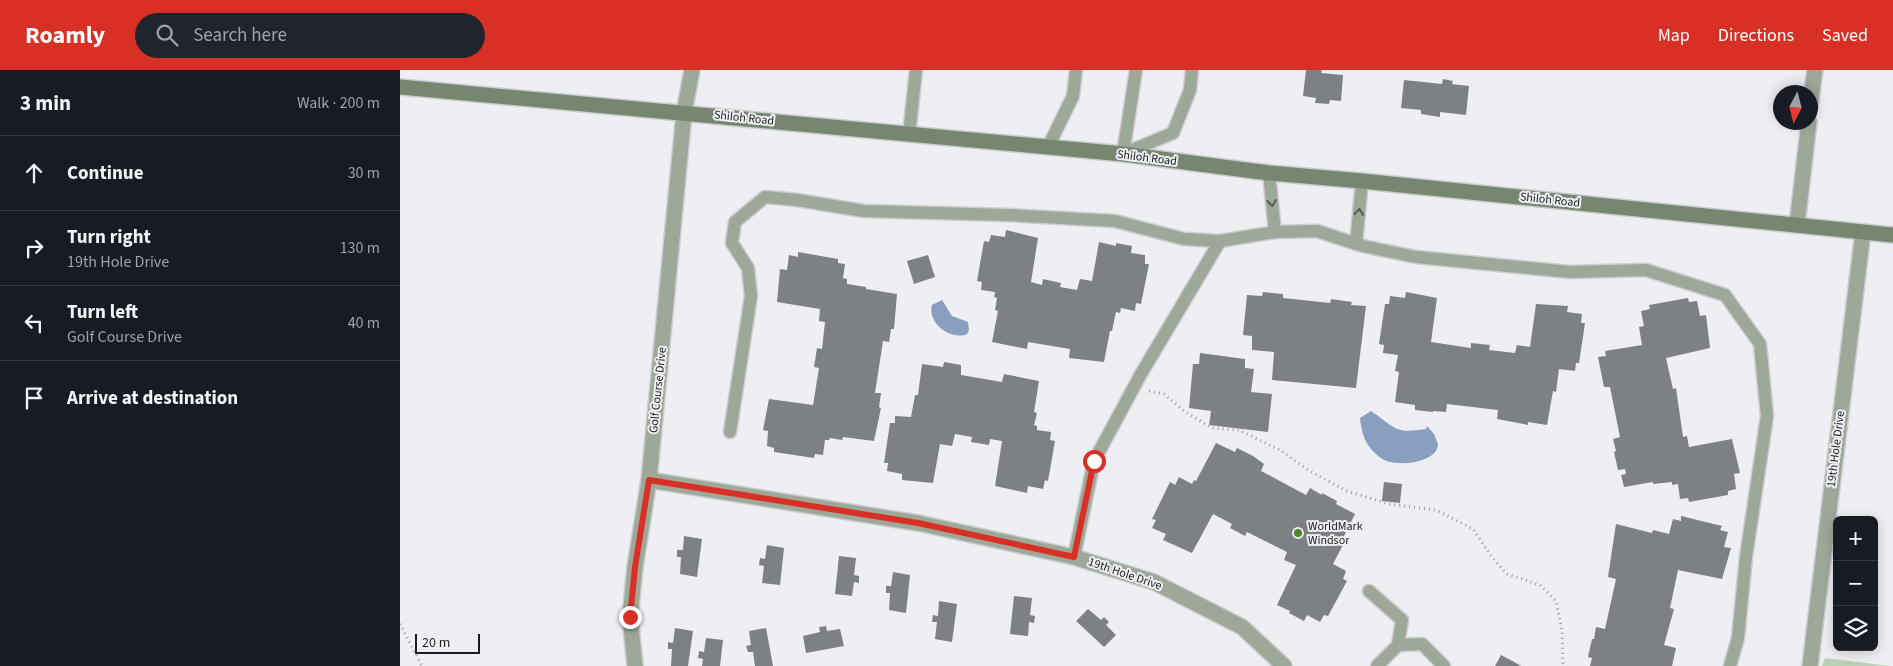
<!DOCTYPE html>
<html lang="en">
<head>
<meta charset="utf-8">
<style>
  :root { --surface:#171b24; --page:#20242c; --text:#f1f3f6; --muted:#9ea1a6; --line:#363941; --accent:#d93025 }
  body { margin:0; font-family:"Source Sans 3",sans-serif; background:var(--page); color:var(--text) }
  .controls { position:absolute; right:15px; bottom:15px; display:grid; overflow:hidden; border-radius:8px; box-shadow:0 2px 12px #0003 }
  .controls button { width:45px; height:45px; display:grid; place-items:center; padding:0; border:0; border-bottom:1px solid var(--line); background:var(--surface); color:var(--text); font:25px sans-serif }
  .compass { position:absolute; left:1373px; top:15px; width:45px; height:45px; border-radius:50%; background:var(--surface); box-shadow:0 2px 12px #0003; rotate:187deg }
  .scale { position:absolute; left:15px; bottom:12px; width:65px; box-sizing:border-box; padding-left:5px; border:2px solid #1b1c1d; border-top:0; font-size:14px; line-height:18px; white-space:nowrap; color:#1b1c1d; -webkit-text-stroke:4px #edeff3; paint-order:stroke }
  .stop { position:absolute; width:15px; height:15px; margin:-11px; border:4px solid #d93025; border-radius:50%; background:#fff }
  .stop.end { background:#d93025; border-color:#fff; box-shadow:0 1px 5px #0008 }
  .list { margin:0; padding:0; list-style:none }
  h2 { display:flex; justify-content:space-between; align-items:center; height:65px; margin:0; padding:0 20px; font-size:21px }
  h2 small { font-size:16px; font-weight:400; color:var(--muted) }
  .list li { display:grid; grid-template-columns:32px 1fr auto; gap:15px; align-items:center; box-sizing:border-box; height:75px; padding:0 20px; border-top:1px solid var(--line) }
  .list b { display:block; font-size:19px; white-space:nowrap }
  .list p { margin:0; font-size:16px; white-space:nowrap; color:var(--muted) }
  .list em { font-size:16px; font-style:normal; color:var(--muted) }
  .icon { flex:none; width:28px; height:28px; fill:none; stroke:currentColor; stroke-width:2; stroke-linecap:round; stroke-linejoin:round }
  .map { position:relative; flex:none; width:1493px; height:596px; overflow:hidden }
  header { display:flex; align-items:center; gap:30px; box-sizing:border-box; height:70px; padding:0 25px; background:var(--accent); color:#fff }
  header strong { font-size:24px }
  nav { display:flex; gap:28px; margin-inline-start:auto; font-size:18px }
  .search { width:350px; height:45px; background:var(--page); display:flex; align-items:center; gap:12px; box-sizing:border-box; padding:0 18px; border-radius:28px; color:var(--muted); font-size:19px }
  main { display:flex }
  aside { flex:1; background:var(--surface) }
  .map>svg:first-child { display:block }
</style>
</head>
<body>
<header>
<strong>Roamly</strong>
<div class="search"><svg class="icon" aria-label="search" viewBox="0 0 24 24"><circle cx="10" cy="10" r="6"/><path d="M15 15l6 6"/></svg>Search here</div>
<nav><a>Map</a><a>Directions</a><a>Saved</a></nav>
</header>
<main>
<aside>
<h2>3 min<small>Walk · 200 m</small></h2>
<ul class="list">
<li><svg class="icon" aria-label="ahead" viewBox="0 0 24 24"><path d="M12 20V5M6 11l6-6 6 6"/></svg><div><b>Continue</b></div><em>30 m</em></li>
<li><svg class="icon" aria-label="right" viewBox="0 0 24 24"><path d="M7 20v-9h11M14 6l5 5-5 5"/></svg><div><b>Turn right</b><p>19th Hole Drive</p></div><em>130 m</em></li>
<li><svg class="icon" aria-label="left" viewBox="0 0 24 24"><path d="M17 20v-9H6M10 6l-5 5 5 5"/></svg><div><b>Turn left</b><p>Golf Course Drive</p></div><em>40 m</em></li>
<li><svg class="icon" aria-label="arrive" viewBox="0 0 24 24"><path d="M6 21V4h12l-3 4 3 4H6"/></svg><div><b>Arrive at destination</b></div></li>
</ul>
</aside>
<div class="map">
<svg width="1493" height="596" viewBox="0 0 1493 596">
  <rect width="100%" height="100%" fill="#edeff3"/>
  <!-- green -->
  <path fill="#bccfb2" d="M1425 588 1490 596H1422Z"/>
  <!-- water -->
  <g fill="#889fc0">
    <path d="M542 230 552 246 568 252 569 260 567 264C551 271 527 253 532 235Z"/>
    <path d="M971 341C996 358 994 364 1026 359L1027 356 1034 364 1038 374C1038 376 1037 379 1036 381 1027 394 993 397 981 388 966 377 962 366 960 348Z"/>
  </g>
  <!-- building -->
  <g fill="#7e8184">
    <path d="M906 0H922L921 3 943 5 941 31 930 30 929 34 915 33 916 28 903 26Z"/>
    <path d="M1043 9 1053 11 1052 14 1069 16 1066 45 1040 42V47L1021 44V40L1001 38 1004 10 1042 14Z"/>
    <path d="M606 160 638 168 631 212 642 215 643 209 661 213 660 217 677 220 680 209 692 211 699 172 716 176V173L732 176 731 183 745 185V194H749L741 234 736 233 735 241 721 238 720 243 716 242 712 261H710L704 292 669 288 670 279 628 272 627 279 592 272 598 241 595 240 597 228 594 227 595 222 581 220 582 212 577 211 584 171 589 172 591 165 605 167Z"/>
    <path d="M398 182 438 189V193L445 194 443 208 447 209V214L466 217V219L497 224 494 259H491L489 272 483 271 475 323H481L479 337 481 338 474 371 443 367 442 370 430 368 429 370H425L423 385 415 384 414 388 374 382V378L367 376 368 361 363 360 369 329 413 335 419 298 414 297 417 278 422 279 425 252 419 251 420 239 377 232 380 199 387 200 389 185 398 187Z"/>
    <path d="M528 185 535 207 514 214 507 191Z"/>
    <path d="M863 222 883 224V228L930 233 931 229 952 232 951 235 966 236 956 318 872 310 874 282 852 280V266L843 265 847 225 862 226Z"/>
    <path d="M1006 222 1037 228 1031 272 1071 278V273L1090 275 1089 280 1115 283 1117 275 1130 277 1136 234 1168 236 1167 242 1182 244 1181 253H1185L1179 293H1176L1175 301 1159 299 1156 322 1153 321 1147 355 1128 352V355L1097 349 1098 340 1047 334 1046 342 1033 341V342L1015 340V335L995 332 999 302 995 301 998 285 983 283 984 275 979 274 985 234H989L990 226 1005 228Z"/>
    <path d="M1288 228 1289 232 1297 231 1300 246 1306 245 1310 278 1266 288 1273 319 1276 318 1283 367 1287 366 1289 377 1332 369 1340 403 1334 404 1336 419 1328 421V425L1289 432 1288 428 1280 429 1278 414 1272 415V412L1253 414V412L1224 417 1221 405 1226 404 1225 399 1218 400 1214 382 1216 381 1213 369 1220 367 1210 317H1204L1198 287 1206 286 1205 281 1242 275 1239 257 1244 256 1241 241 1250 239 1249 235Z"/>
    <path d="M800 283 845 289V298L854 299 851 322 872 324 868 362 809 355 811 341 789 338 793 294H799Z"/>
    <path d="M544 292 561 295V305L602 312 604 304 639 311 634 342 637 343 634 355 637 356V360L651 362 650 370 655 371 648 411 645 410 643 419 628 416 627 423 595 416 602 371 590 369 589 375 571 372 572 367 555 364 552 376 540 374 533 413 502 410V404L487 401 488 393H484L490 353H495V346L511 347 515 325H518L522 294 543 297Z"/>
    <path d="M816 373 835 382 837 378 853 386 864 394 861 401 906 425 910 418 922 425V423L937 431 936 434 955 444 941 472 944 473 933 494 946 501 943 509 947 511 928 546 924 545 920 552 907 545 904 551 889 543 890 541 877 535 896 495 884 490 887 482 847 462 845 466 830 458 832 454 813 444 792 483 763 470 766 464 752 458 756 450 752 449 770 412 775 415 779 407 792 414 794 410 796 411Z"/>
    <path d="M984 412 1002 414 1000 433 982 431Z"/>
    <path d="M1281 446 1322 456 1320 460 1328 462 1324 477 1331 478 1322 509 1278 500 1270 538 1274 539 1264 575 1276 578 1272 596H1190L1192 588 1188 587 1192 569H1194L1196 557 1205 559 1216 509 1208 507 1216 454 1252 463 1253 460 1269 464 1273 449 1281 451Z"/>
    <path d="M284 466 302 469 297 507 280 504 281 487H277V480H283Z"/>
    <path d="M367 475 384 478 380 515 362 513 364 496 359 495 360 488 365 489Z"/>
    <path d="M439 486 456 488 454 505 459 506V513L454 512 452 526 435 524Z"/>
    <path d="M493 502 510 505 506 543 489 540 490 523H486V516H491Z"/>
    <path d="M614 526 632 528 630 545 635 546 634 553 629 552 628 566 610 564Z"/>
    <path d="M539 531 557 534 552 572 535 569 537 552H532L533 545 538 546Z"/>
    <path d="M688 539 701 550 704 547 709 552 706 555 716 565 704 577 676 551Z"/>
    <path d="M426 556 427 561 440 559 444 576 406 583 403 566 420 562 419 557Z"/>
    <path d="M275 558 293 561 288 596H271L272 579H268V572L273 573Z"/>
    <path d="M366 558 373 596H355L353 582H348L346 576 351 575 349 561Z"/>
    <path d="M306 568 323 570 320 596H302L303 589 298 588 299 581 304 582Z"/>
    <path d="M1101 585 1116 593 1121 596H1095Z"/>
  </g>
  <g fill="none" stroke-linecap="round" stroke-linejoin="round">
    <defs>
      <g id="lane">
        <path d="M736 0 723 84 773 63 790 20 792 0"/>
        <path d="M509 65 516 0"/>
        <path d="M648 77 673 26 676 0"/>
        <path d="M869 103 875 162"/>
        <path d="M956 174 962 111"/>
        <path d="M330 362 351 226 348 198 332 173 335 152 365 127 397 130 464 141 607 145 715 151 784 169 820 171 875 162 917 161 963 176 1016 187 1170 202 1246 200 1325 225 1360 274 1367 346 1346 487 1338 568 1330 596"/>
        <path d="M674 487 694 391 741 304 820 171"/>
        <path d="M969 521 1002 550 998 575 977 596"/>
        <path d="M998 575 1022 574 1044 596"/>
      </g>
      <g id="street">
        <path d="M1410 36 1415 0"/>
        <path d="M1397 155 1409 52"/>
        <path d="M249 410 518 453 674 487 754 512 842 557 884 596"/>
        <path d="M235 596 230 547 235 497 249 410 284 43 292 0"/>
        <path d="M1410 596 1463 162"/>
      </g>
      <path id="secondary" d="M0 17 723 84 869 103 962 111 1493 165"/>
    </defs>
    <!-- lane casing -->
    <use href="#lane" stroke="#cbcdd1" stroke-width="15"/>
    <!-- street casing -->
    <use href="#street" stroke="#cbcdd1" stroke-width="18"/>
    <!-- secondary casing -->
    <use href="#secondary" stroke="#cbcdd1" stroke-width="18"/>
    <!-- path -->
    <g stroke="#97999c" stroke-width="3" stroke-dasharray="1 4" stroke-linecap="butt">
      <path d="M749 321 764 324 784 341 812 358 839 360 880 380 908 400 947 421 989 434 1036 440 1073 459 1091 486 1107 504 1140 515 1156 531 1162 560 1163 593 1166 596"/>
      <path d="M0 554 22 596"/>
    </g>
    <!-- lane -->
    <use href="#lane" stroke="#9ea899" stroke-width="12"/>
    <!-- street -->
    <use href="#street" stroke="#9ea899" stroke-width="15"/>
    <!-- secondary -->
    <use href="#secondary" stroke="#77866f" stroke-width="15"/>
  </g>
  <!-- one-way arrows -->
  <defs><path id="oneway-chevron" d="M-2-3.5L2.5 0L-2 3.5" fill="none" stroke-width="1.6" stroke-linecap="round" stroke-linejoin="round" transform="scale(1.25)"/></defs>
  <g stroke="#565b55">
    <use href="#oneway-chevron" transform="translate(872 133) rotate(83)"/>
    <use href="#oneway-chevron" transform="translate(959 142) rotate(-85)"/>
  </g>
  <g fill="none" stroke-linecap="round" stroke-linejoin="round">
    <!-- route -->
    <path stroke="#d93025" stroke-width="6" d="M230 547 235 497 249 410 518 453 674 487 694 391"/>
  </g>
  <!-- markers -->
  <circle fill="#4e8722" stroke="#edeff3" stroke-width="2" cx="898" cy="463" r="5"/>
  <g text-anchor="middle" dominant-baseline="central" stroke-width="4" stroke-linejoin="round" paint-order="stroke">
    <!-- street labels -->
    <g font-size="12" fill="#1b1c1d" stroke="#edeff3">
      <text transform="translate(344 48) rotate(6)">Shiloh Road</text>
      <text transform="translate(747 88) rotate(7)">Shiloh Road</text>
      <text transform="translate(1150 130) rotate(6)">Shiloh Road</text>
      <text transform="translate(258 320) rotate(-84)">Golf Course Drive</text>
      <text transform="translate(1436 379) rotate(-83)">19th Hole Drive</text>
      <text transform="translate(725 504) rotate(19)">19th Hole Drive</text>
    </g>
    <!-- poi labels -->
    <g font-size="12" fill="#1b1c1d" stroke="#edeff3" text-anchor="start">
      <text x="908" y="456">WorldMark<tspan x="908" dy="14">Windsor</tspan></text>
    </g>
  </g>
</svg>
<div class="controls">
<button>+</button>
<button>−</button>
<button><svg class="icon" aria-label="layers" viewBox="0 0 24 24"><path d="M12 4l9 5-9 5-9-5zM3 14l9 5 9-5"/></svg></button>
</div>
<svg class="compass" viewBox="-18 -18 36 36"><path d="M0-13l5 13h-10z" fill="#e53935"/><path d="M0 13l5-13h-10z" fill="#9ea1a6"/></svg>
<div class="scale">20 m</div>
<div class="stop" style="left:694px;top:391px"></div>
<div class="stop end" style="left:230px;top:547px"></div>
</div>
</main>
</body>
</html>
